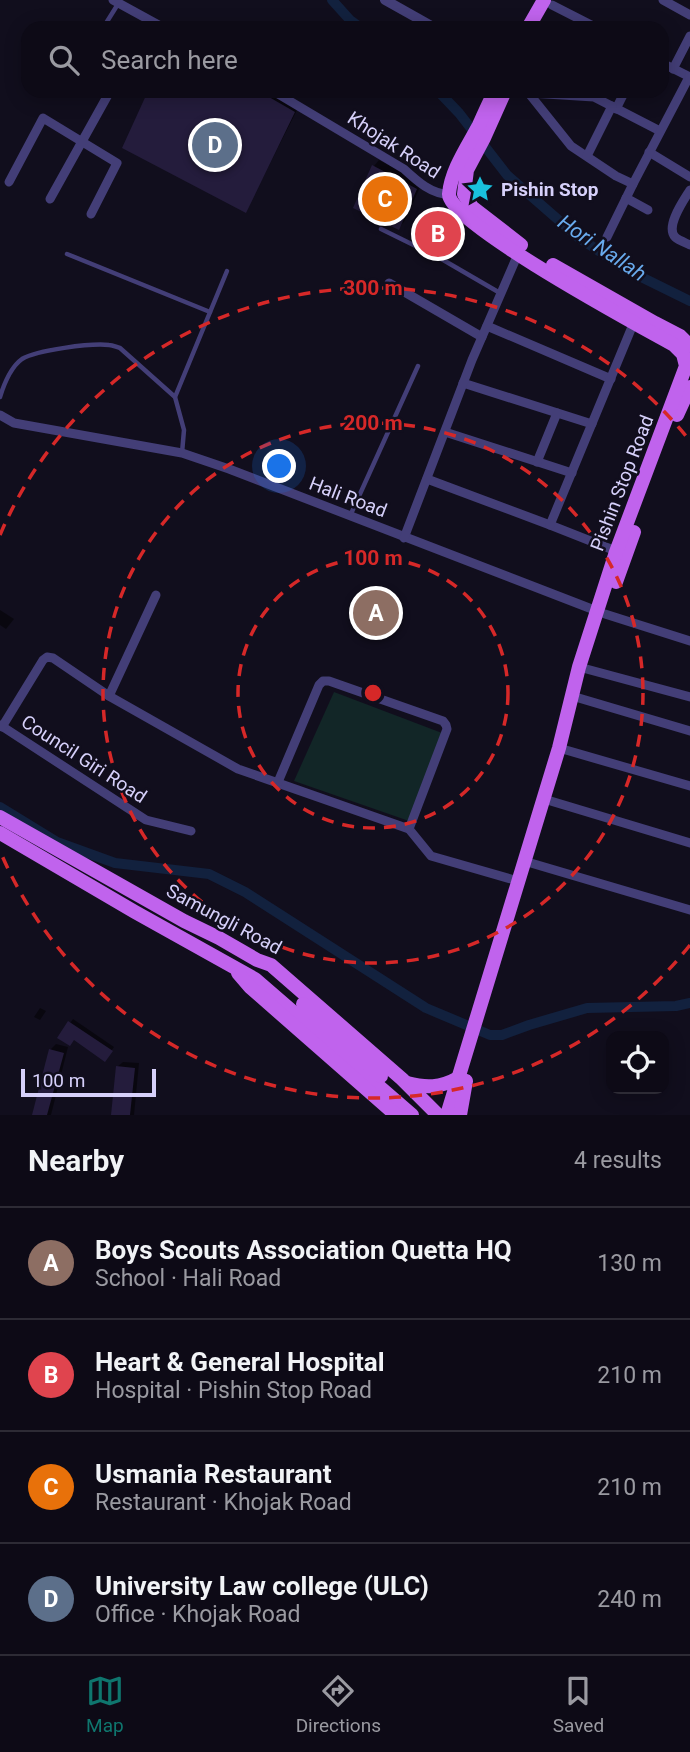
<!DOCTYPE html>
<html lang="en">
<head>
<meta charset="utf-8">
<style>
  :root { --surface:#0d0a16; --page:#1b1823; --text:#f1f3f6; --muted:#9a9aa1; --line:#2d2b35; --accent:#0f766e }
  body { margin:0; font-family:Roboto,sans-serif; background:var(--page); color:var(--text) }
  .controls { position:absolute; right:21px; bottom:21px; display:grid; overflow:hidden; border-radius:14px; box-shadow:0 4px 18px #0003 }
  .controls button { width:63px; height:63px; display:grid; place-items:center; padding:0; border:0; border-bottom:2px solid var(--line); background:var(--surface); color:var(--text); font:35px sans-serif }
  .scale { position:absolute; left:21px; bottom:18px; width:135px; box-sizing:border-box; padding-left:7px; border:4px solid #d6d0fa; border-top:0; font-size:19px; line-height:24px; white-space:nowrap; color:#d6d0fa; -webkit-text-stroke:5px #110e1d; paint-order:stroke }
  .you { position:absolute; left:280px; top:467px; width:24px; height:24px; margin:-18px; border:5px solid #fff; border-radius:50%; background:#1a73e8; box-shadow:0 0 0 10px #1a73e833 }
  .badge { display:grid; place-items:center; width:46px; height:46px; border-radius:50%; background:var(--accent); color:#fff; font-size:23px; font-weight:700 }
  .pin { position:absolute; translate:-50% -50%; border:4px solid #fff; box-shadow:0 2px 7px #0006 }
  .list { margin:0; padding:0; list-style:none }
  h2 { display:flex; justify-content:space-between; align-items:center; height:91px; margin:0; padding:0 28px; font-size:30px }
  h2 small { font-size:23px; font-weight:400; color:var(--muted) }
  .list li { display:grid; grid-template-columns:46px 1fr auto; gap:21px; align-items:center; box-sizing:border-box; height:112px; padding:0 28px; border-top:2px solid var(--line) }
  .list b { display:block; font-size:26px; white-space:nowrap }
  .list p { margin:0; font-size:23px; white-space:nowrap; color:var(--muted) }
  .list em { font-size:23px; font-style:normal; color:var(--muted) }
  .icon { flex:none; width:38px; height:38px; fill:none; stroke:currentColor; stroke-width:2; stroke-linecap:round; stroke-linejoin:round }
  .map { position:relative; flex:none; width:690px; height:1115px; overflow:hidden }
  .search { position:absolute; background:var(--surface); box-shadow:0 4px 18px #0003; left:21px; right:21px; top:21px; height:77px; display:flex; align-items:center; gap:18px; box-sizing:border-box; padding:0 24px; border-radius:21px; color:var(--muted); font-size:26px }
  .sheet { height:539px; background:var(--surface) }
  nav { display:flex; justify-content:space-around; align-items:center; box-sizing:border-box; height:98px; border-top:2px solid var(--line); background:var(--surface); font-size:19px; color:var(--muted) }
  nav a { display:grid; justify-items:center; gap:4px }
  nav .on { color:var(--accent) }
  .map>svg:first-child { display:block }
</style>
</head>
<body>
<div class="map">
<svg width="690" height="1115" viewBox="0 0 690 1115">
  <rect width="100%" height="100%" fill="#110e1d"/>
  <!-- green -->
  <path fill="#122627" d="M334 692 442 733 409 821 294 781Z"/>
  <!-- shadow -->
  <g fill="#0007">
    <path d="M150 91H269L297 110 246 211Z"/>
    <path d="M379 160 422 183 404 222 398 228 355 208 374 166Z"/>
    <path d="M0 610 14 619 6 629 0 625Z"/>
    <path d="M40 1008 46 1011 40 1020 34 1017Z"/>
    <path d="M73 1019 114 1047 107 1057 74 1038 60 1037Z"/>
    <path d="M56 1044 68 1047 51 1115H34L50 1050Z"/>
    <path d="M123 1062 139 1063 134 1115H112L117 1067Z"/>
  </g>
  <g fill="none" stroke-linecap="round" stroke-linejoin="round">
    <!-- canal -->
    <g stroke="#12213e" stroke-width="10">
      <path d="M332 0 350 20 361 28"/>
      <path d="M438 91 459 113 507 175 578 237 629 271 690 301"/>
      <path d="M0 807 57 842 115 863 209 874 245 892 426 1008 490 1035H502L529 1025 587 1008 676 1006 690 1003"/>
    </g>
  </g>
  <!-- building -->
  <g fill="#241c3c">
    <path d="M148 91H265L269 97 295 112 246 213 122 148Z"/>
    <path d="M372 165 417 189 399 230 353 208Z"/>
    <path d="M68 1021 113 1051 105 1062 74 1040 70 1046 57 1038Z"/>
    <path d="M49 1049 64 1053 47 1115H32Z"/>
    <path d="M116 1066 135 1068 130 1115H111Z"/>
  </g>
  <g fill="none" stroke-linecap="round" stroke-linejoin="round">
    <!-- service -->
    <g stroke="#433e77" stroke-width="4.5">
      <path d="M103 28 118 4"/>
      <path d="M91 91 97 95 107 93"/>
      <path d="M381 229 438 257 500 293"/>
      <path d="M67 254 210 312"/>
      <path d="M0 397C4 384 11 367 22 359 37 350 91 343 109 345 113 345 116 347 120 348L175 397 184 430 182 453"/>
      <path d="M175 397 227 271"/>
      <path d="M350 516 418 366"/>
    </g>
    <!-- minor -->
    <g stroke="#433e77" stroke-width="9">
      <path d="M113 0 164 28"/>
      <path d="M663 0 690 15"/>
      <path d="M552 5 597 28"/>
      <path d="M662 63 690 77"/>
      <path d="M673 69 690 36"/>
      <path d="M273 91 404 169C418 182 431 194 451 195"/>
      <path d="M527 91 571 146 616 176 633 184"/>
      <path d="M530 93 594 97 660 131"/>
      <path d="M616 109 625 91"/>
      <path d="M649 152 690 177"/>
      <path d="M587 156 612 106"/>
      <path d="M9 182 43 118 117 163 91 214"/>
      <path d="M690 190C684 200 665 226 675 237 678 240 686 243 690 245"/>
      <path d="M626 198 648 210"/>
      <path d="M50 199 109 93"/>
      <path d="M607 237 633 184 689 77"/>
      <path d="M389 283 482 337"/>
      <path d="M487 326 611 379"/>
      <path d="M463 383 592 424"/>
      <path d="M0 415 14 423 182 453 229 469 597 611"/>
      <path d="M445 432 572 473"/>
      <path d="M537 462 557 413"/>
      <path d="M427 479 550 525 621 553"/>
      <path d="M550 525 634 322"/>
      <path d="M404 538 472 360 518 254"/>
      <path d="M605 614 690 641"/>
      <path d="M579 667 690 697"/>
      <path d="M109 696 156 595"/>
      <path d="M572 696 690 731"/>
      <path d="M0 725 146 820 191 831"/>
      <path d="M2 727 43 660 47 657 53 658 109 696 238 769 409 829 431 856 518 881"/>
      <path d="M559 748 690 786"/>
      <path d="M278 782 319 685 323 681H329L443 721 446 725 447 729 409 829"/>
      <path d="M544 799 690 843"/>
      <path d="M524 861 690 910"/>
    </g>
    <!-- tertiary -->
    <path stroke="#433e77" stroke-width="10" d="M385 0 435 28"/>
    <!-- primary -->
    <g stroke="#c063ed" stroke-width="14">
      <path d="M528 28 544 0"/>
      <path d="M505 91 484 138 467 170 464 194 472 207 521 245"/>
      <path d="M553 265 655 323 680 336 690 346"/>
      <path d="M677 415 690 387"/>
      <path d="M616 582 634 532"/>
      <path d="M0 817 184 921 219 938 257 960 271 965 402 1079 438 1115"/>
      <path d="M0 833 135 912 255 979 412 1115"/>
      <path d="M238 973 250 987 396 1115"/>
      <path d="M303 1004 381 1076"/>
      <path d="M407 1083C426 1088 440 1088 458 1078"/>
      <path d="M447 1115 559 748 579 667 597 611 616 552 686 366 683 354 674 345C642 327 448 223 449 194 451 170 468 146 479 125 484 114 489 102 495 91"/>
      <path d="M460 1115 466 1081"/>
    </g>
  </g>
  <!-- distance rings -->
  <g fill="none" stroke="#d62828" stroke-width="3.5" stroke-dasharray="12 9">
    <circle cx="373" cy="693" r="135"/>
    <circle cx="373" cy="693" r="270"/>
    <path d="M690 945A405 405 0 0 1 0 851M0 535A405 405 0 0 1 690 441"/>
  </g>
  <!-- icons -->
  <defs>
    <symbol id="sight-bare" viewBox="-9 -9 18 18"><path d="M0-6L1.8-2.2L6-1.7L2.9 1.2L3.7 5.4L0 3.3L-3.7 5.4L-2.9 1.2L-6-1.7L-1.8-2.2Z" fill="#19c1dd" stroke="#110e1d" stroke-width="2.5" paint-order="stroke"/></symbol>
  </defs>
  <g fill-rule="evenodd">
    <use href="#sight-bare" x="461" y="170" width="38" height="38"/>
  </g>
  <g text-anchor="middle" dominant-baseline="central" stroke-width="5" stroke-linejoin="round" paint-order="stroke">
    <!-- street labels -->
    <g font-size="19" fill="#d6d0fa" stroke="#110e1d">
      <text transform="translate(394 145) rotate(33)">Khojak Road</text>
      <text transform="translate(622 483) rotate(-69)">Pishin Stop Road</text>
      <text transform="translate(348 497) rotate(21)">Hali Road</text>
      <text transform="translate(84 759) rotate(33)">Council Giri Road</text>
      <text transform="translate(224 919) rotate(28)">Samungli Road</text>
    </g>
    <!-- poi labels -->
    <g font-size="19" font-weight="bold" fill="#d6d0fa" stroke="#110e1d" text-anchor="start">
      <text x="501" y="189">Pishin Stop</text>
    </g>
    <!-- water labels -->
    <g font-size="21" font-style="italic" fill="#69abee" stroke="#110e1d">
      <text transform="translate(602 248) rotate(34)">Hori Nallah</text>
    </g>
  </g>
  <circle cx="373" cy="693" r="10" fill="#d62828" stroke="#110e1d" stroke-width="3.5"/>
  <g font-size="21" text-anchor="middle" font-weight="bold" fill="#d62828" stroke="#110e1d" stroke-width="5" stroke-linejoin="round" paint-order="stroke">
    <text x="373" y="295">300 m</text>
    <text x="373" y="430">200 m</text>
    <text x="373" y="565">100 m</text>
  </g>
</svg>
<div class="controls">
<button><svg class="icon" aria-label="locate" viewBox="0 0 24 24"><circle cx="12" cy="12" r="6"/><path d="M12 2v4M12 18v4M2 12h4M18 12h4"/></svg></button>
</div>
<div class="scale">100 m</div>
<div class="you"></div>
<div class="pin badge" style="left:376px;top:613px;background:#8d6e63">A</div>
<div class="pin badge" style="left:438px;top:234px;background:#e0444e">B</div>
<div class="pin badge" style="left:385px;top:199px;background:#e8710a">C</div>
<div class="pin badge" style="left:215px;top:145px;background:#5c6f8a">D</div>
<div class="search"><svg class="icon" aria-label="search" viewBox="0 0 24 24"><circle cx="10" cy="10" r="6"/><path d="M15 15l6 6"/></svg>Search here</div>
</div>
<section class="sheet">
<h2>Nearby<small>4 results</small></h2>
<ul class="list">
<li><span class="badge" style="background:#8d6e63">A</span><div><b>Boys Scouts Association Quetta HQ</b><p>School · Hali Road</p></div><em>130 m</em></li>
<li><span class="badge" style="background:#e0444e">B</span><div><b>Heart &amp; General Hospital</b><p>Hospital · Pishin Stop Road</p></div><em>210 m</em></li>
<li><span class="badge" style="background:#e8710a">C</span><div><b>Usmania Restaurant</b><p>Restaurant · Khojak Road</p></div><em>210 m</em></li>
<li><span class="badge" style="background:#5c6f8a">D</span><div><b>University Law college (ULC)</b><p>Office · Khojak Road</p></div><em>240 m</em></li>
</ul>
</section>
<nav>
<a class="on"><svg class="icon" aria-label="map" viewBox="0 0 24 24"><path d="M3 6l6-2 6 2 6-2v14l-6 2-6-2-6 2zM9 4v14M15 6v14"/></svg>Map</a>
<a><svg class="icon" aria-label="directions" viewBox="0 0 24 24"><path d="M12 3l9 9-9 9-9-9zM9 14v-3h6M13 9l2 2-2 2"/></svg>Directions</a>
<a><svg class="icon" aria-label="saved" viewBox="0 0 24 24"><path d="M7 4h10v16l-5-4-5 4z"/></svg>Saved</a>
</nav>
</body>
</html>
